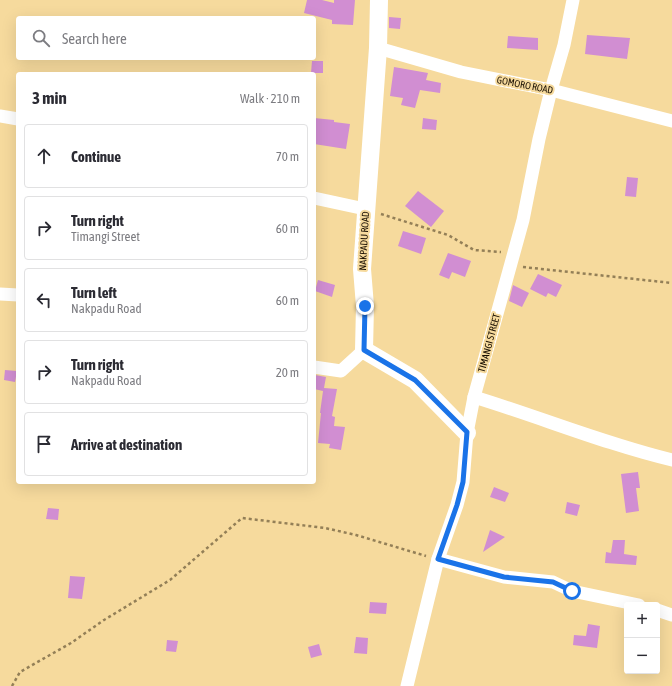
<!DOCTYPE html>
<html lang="en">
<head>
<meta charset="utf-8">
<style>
  :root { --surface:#fff; --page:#f2f2f3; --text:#2b2b33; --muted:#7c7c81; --line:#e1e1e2 }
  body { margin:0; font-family:"Asap Condensed",sans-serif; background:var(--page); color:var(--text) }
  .controls { position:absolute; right:12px; bottom:12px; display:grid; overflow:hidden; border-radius:4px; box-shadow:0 4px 16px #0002 }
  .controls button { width:36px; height:36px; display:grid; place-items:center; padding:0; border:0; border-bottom:1px solid var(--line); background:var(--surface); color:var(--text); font:20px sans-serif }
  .stop { position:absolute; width:12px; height:12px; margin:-9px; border:3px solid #1a73e8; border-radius:50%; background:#fff }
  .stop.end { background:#1a73e8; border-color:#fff; box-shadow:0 1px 4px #0008 }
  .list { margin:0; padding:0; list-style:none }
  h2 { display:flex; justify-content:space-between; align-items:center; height:52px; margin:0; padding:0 16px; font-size:17px }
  h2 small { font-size:13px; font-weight:400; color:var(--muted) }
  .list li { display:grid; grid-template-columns:26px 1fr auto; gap:12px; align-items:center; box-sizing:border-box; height:64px; margin:0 8px 8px; padding:0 8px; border:1px solid var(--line); border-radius:4px }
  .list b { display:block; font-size:15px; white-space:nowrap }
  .list p { margin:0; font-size:13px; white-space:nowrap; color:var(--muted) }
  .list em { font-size:13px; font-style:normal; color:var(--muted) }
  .icon { flex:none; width:22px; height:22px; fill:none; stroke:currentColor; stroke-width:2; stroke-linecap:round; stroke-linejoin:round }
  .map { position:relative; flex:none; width:672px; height:686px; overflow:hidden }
  .search { position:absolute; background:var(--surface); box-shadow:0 4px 16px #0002; left:16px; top:16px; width:300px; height:44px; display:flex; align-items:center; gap:10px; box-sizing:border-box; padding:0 14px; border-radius:4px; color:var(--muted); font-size:15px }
  .panel { position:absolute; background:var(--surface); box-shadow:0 4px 16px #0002; left:16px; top:72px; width:300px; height:412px; border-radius:4px }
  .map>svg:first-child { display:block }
</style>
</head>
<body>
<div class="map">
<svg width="672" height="686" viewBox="0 0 672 686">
  <rect width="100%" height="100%" fill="#f6da9d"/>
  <!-- building -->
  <g fill="#d18ed2">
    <path d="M307 0H322L334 3V0H355L353 25 332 24V20L304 13Z"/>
    <path d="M389 17 401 18 400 29 389 28Z"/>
    <path d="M587 35 630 38 627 59 585 54Z"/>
    <path d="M508 36 538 38V50L507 48Z"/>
    <path d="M312 61H323V73H311Z"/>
    <path d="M394 67 428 73 426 80 441 83 440 93 420 90 415 108 401 105 403 98 390 96Z"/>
    <path d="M314 118 334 120V122L350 124 346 149 314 144Z"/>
    <path d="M423 118 437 120 436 130 422 129Z"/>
    <path d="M627 177 638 178 636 197 625 196Z"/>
    <path d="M418 191 444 211 431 227 405 206Z"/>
    <path d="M403 231 426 238 421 254 398 246Z"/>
    <path d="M448 253 471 261 465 277 452 272 449 279 439 275Z"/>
    <path d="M538 274 562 285 556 297 548 293 546 297 530 289Z"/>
    <path d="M318 280 335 285 332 297 315 291Z"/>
    <path d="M513 285 529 293 522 307 509 301Z"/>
    <path d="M5 370 17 371 15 382 4 380Z"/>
    <path d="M315 375 326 377 324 388 337 389 332 416 335 417 334 426 345 427 341 450 329 448 330 444 318 443 321 413H320L323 391 314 389Z"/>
    <path d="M638 472 640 488H636L639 511 626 513 621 474Z"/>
    <path d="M494 487 509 493 505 502 490 497Z"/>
    <path d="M567 502 580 505 577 516 565 513Z"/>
    <path d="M48 508 59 509 58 520 46 519Z"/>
    <path d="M490 530 505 537 483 552Z"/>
    <path d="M613 540H625L624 554 637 556 636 565 605 563 606 552 611 553Z"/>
    <path d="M70 576 85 577 82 599 68 598Z"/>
    <path d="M370 602 387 603 386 614 369 613Z"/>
    <path d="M588 624 600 626 597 648 573 645 574 635 586 636Z"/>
    <path d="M356 637 368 638 367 654 354 653Z"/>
    <path d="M167 640 178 641 176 652 166 651Z"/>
    <path d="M319 644 322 655 311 658 308 647Z"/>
  </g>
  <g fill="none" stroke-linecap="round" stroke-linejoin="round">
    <!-- path -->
    <g stroke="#937f57" stroke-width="2.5" stroke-dasharray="3 3" stroke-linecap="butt">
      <path d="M381 214 448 235 474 250 501 252"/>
      <path d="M523 267 672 283"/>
      <path d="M12 686 20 672 71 643 104 620 170 580 242 518 325 528 356 535 426 556"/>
    </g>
    <!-- street -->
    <g stroke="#fff" stroke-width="13">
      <path d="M378 48 461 72 551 90 672 121"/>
      <path d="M0 116 18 119"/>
      <path d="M314 198 365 209"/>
      <path d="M0 294 18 295"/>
      <path d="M314 367 341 371 364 350"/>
      <path d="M474 397C540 417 605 444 672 460"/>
      <path d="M438 559 504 577 553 582 572 591 639 605"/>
      <path d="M657 610 672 615"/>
      <path d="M407 686 438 559 457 505 463 482 467 433 474 397 523 220 539 139 551 90 564 45 573 0"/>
    </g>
    <!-- secondary -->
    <path stroke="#fff" stroke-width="18" d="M379 0 378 48 362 269 365 306 364 350 415 380 467 433"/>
  </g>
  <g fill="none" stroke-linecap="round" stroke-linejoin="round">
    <!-- route -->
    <path stroke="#1a73e8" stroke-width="5" d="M365 306 364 350 415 380 467 432 463 482 457 505 438 559 504 577 553 582 572 591"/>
  </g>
  <g text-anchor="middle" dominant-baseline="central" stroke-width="4" stroke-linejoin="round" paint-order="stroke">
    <!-- street labels -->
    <g font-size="10" fill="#170d00" stroke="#f6da9d">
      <text transform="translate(525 85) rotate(11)">GOMORO ROAD</text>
      <text transform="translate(364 241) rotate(-87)">NAKPADU ROAD</text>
      <text transform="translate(489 343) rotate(-75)">TIMANGI STREET</text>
    </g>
  </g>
</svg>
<div class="controls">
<button>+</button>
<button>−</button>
</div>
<div class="stop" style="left:572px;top:591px"></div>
<div class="stop end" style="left:365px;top:306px"></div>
<div class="search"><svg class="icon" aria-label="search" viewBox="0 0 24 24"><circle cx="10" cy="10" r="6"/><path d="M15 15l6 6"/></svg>Search here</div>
<section class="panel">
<h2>3 min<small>Walk · 210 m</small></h2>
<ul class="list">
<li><svg class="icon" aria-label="ahead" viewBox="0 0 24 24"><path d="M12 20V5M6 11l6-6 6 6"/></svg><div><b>Continue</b></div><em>70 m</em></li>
<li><svg class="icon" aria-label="right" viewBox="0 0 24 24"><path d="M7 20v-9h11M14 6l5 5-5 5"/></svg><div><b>Turn right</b><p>Timangi Street</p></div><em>60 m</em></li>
<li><svg class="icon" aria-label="left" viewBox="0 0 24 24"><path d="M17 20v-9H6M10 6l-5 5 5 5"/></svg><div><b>Turn left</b><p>Nakpadu Road</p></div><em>60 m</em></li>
<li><svg class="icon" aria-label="right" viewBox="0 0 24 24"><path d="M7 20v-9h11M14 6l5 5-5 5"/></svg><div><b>Turn right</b><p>Nakpadu Road</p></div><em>20 m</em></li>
<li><svg class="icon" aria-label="arrive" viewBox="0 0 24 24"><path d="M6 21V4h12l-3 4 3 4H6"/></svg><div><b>Arrive at destination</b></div></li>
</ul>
</section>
</div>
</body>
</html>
